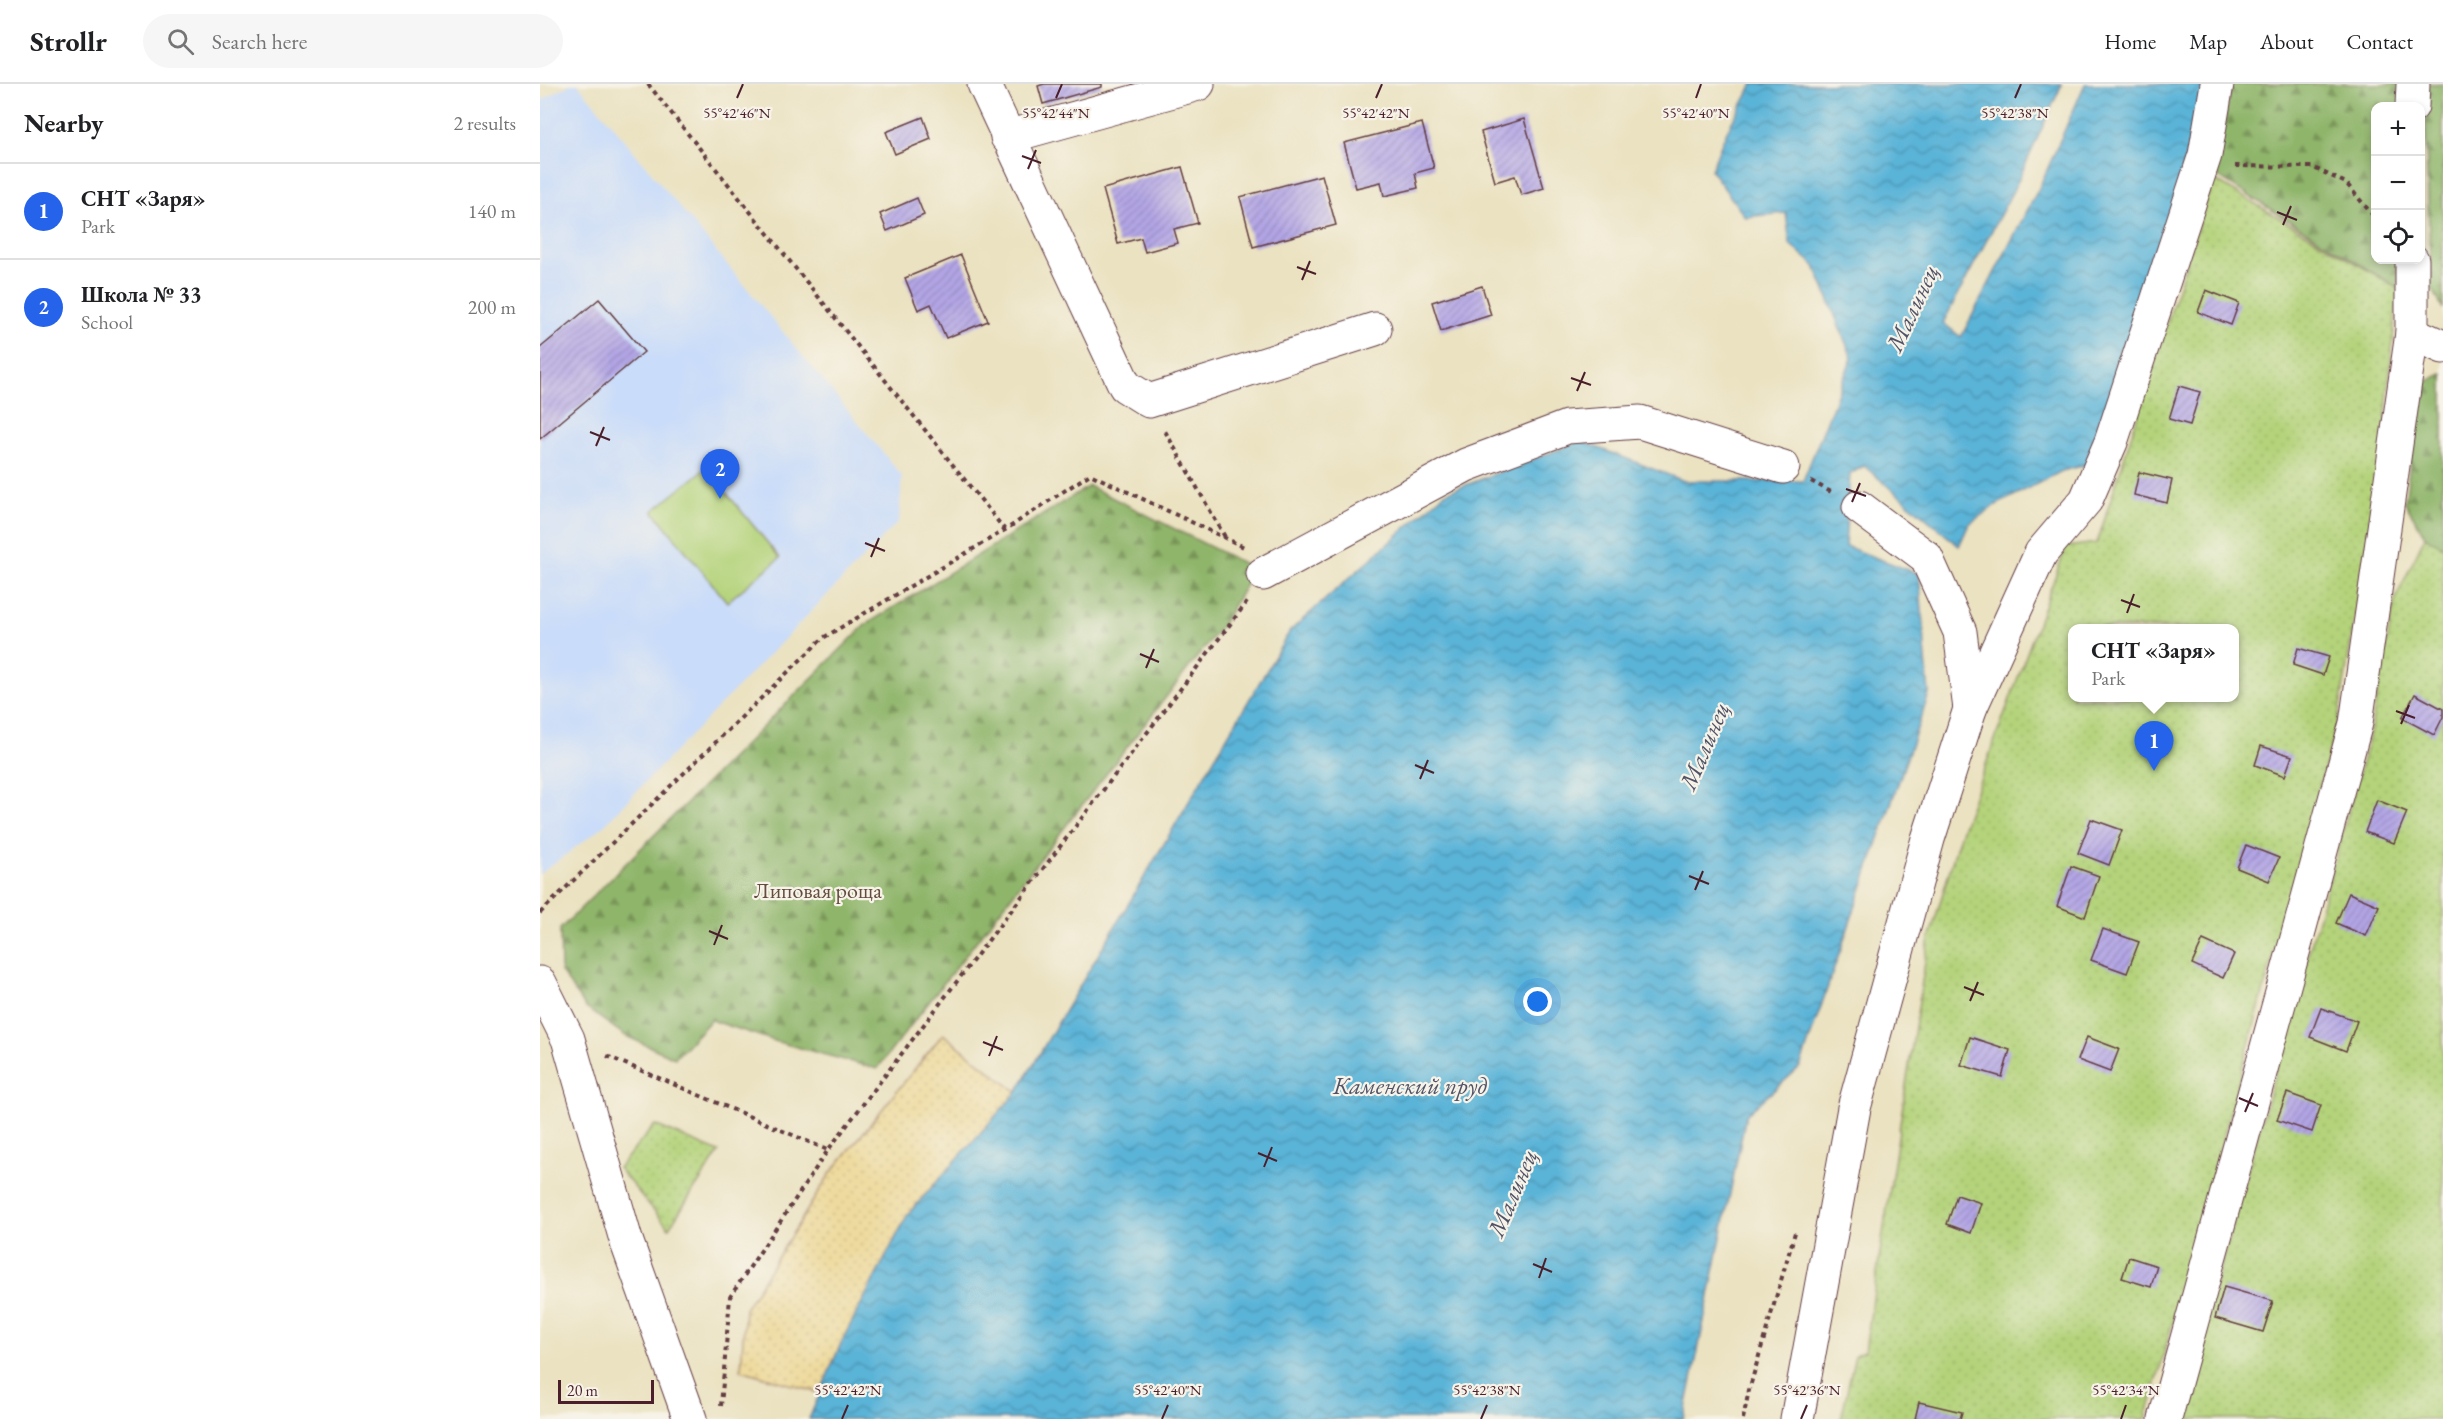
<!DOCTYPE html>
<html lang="en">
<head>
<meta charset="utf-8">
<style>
  :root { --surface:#fff; --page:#f6f6f6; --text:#202124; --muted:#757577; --line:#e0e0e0; --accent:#2563eb }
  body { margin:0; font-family:"EB Garamond",serif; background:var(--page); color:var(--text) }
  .controls { position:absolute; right:18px; top:18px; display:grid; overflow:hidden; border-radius:12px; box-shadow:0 3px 9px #0003 }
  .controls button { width:54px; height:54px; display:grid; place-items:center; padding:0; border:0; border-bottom:2px solid var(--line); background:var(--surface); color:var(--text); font:30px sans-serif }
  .scale { position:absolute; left:18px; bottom:15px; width:96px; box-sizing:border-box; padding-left:6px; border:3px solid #4a1f2b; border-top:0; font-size:16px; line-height:21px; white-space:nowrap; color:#4a1f2b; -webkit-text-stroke:4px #f7f3e8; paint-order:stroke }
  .you { position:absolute; left:998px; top:918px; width:21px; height:21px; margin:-15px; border:4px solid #fff; border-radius:50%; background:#1a73e8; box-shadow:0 0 0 9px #1a73e833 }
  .badge { display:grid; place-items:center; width:39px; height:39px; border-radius:50%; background:var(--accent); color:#fff; font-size:20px; font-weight:700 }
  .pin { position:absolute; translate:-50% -50px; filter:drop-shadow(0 2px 3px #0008) }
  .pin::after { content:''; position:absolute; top:32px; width:21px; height:18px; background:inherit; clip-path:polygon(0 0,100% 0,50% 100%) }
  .popup { position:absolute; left:1528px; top:540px; width:171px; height:78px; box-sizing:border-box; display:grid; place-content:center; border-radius:12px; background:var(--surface); filter:drop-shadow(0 2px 4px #0005); font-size:20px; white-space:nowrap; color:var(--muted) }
  .popup b { font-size:22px; color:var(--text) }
  .popup::after { content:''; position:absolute; left:50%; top:100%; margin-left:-12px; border:12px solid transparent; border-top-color:var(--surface) }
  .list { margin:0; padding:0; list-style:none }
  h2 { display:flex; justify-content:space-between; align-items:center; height:78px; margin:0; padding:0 24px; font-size:26px }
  h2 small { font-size:20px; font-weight:400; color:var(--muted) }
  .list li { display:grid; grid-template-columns:39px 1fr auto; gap:18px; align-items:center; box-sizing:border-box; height:96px; padding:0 24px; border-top:2px solid var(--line) }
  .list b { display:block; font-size:22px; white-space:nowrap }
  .list p { margin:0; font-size:20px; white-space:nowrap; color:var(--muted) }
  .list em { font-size:20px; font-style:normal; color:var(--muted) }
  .icon { flex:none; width:33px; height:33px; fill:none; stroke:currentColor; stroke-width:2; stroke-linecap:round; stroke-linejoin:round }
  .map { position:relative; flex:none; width:1903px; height:1335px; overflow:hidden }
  header { display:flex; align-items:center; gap:36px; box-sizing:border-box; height:84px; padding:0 30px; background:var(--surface); border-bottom:2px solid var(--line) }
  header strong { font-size:28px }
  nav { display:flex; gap:33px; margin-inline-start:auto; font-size:21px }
  .search { width:420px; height:54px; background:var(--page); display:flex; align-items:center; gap:15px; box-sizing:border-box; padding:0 21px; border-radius:33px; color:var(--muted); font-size:22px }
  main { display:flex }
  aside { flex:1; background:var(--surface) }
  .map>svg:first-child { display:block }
</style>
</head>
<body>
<header>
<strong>Strollr</strong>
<div class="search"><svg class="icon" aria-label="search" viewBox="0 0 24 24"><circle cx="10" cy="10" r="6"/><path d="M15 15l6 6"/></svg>Search here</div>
<nav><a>Home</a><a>Map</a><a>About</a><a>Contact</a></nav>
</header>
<main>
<aside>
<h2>Nearby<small>2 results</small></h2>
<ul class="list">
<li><span class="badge">1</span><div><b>СНТ «Заря»</b><p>Park</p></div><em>140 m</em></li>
<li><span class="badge">2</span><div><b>Школа № 33</b><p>School</p></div><em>200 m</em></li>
</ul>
</aside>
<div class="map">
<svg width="1903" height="1335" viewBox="0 0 1903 1335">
  <defs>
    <pattern id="green-dots" width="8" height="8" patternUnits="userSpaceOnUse" patternTransform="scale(1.5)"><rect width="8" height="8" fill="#b4d37a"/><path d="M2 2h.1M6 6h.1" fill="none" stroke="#9cb56a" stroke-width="1.8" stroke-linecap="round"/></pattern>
    <pattern id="forest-firs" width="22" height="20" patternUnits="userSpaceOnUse" patternTransform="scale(1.5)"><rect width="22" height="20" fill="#8fb56a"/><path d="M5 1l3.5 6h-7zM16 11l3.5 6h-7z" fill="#779357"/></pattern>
    <pattern id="sand-dots" width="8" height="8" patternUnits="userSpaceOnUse" patternTransform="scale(1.5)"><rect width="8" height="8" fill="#eeda9e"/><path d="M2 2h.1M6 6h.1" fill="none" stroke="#cebb88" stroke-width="1.8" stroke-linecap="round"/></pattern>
    <pattern id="water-waves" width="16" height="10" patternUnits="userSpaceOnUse" patternTransform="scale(1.5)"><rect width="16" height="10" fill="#5ab4d8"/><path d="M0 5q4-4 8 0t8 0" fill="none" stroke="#4c92af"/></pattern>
    <pattern id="building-hatch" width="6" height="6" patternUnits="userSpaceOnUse" patternTransform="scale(1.5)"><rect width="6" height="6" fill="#b3a6e6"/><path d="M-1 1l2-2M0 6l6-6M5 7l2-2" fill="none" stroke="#9487bb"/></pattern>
  </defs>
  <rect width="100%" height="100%" fill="#f7f3e8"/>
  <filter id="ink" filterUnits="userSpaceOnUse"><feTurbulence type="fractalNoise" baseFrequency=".0167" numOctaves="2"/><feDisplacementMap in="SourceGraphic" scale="12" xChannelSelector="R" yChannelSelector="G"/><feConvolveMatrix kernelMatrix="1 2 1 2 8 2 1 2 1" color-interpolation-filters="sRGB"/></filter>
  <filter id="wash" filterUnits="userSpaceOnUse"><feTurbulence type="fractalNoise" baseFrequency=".008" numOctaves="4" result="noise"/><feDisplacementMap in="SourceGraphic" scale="24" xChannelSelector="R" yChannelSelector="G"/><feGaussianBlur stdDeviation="1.35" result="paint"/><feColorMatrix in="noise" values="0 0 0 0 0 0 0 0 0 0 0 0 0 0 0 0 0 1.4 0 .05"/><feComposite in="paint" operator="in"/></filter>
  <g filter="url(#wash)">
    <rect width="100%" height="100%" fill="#ebe2c1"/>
    <!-- built -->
    <path fill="#c9dcf9" d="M31 0H38L362 392 359 437 61 744 0 790V17Z"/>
    <!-- green -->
    <g fill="url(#green-dots)" stroke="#7f7952" stroke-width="1.5" fill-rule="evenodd">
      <path d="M1673 95 1858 204 1842 370 1798 636 1606 1335H1301L1315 1271 1325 1266 1388 859 1421 748 1526 463 1557 459ZM1533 544H1695V614H1533Z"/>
      <path d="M1885 452 1903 463V1335H1638L1829 654 1855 516Z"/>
      <path d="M115 1041 179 1068 129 1144 78 1084Z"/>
    </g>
    <!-- forest -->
    <g fill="url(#forest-firs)" stroke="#6c6a4a" stroke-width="1.5">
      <path d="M1691 0H1862V22H1836V176H1859L1858 204 1675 91Z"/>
      <path d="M1884 0H1903V225L1891 202Z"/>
      <path d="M1902 290H1903V463L1885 452 1865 419 1877 322 1883 299Z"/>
      <path d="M549 402 715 485 682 541 337 985 238 958 171 936 135 974 86 952 46 924 21 888 20 845 325 541Z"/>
    </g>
    <!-- sand -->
    <path fill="url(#sand-dots)" stroke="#9c7c64" stroke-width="1.5" d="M403 950 477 1008 368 1130 302 1257 280 1309 201 1286 205 1225 290 1090Z"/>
    <!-- pitch -->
    <path fill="#b4d37a" stroke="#7f7952" stroke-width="1.5" d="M166 384 240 474 187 518 113 427Z"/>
    <!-- water -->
    <path fill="url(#water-waves)" stroke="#526a82" stroke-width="1.5" d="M1213 0H1522L1478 97 1403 239 1421 253 1499 104 1545 0H1664V5L1616 185 1554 379 1522 387 1456 421 1429 440 1419 462 1324 382 1310 390 1305 462 1379 490 1389 610 1260 983 1206 1031 1144 1335H269L302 1257 368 1130 477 1008 750 547 905 409 1041 357 1144 397H1263L1312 274 1275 182 1250 160 1246 129 1205 133 1171 86 1186 49Z"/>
    <g id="blocks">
      <!-- building -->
      <g fill="url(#building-hatch)">
        <path d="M504 0H562V3L503 20 498 2Z"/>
        <path d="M383 33 391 55 355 70 346 48Z"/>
        <path d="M984 35 1004 104 981 111 975 92 955 98 941 48Z"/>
        <path d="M882 39 894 84 875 89 878 104 844 112 841 98 816 104 804 59Z"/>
        <path d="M642 83 658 139 634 145 638 159 605 168 601 154 578 160 563 105Z"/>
        <path d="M782 91 796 141 713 163 700 113Z"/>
        <path d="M377 114 384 131 347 147 340 130Z"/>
        <path d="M421 171 448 237 406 254 391 220 378 226 365 194Z"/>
        <path d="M942 202 951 231 901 247 892 218Z"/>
        <path d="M1666 206 1699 219 1691 241 1658 228Z"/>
        <path d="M59 215 104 268 0 355V264Z"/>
        <path d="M1639 302 1660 308 1650 341 1629 335Z"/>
        <path d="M1599 388 1632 396 1627 419 1594 411Z"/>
        <path d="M1758 564 1789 573 1783 591 1753 581Z"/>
        <path d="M1875 610 1903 625V633L1894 651 1862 634Z"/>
        <path d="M1721 662 1752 672 1745 692 1715 681Z"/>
        <path d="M1837 716 1867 728 1854 759 1825 748Z"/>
        <path d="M1551 735 1582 746 1569 781 1538 769Z"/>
        <path d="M1706 761 1739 774 1729 797 1697 784Z"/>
        <path d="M1531 782 1559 792 1545 833 1517 822Z"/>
        <path d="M1809 809 1839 822 1826 852 1796 839Z"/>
        <path d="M1563 845 1599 858 1587 889 1551 876Z"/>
        <path d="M1663 856 1694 870 1683 894 1652 880Z"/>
        <path d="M1781 924 1817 937 1806 967 1770 953Z"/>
        <path d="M1430 953 1470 966 1462 993 1421 981Z"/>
        <path d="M1547 953 1579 965 1570 988 1538 976Z"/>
        <path d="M1747 1009 1781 1021 1772 1048 1737 1036Z"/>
        <path d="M1417 1111 1441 1119 1431 1149 1407 1140Z"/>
        <path d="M1589 1173 1617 1182 1611 1203 1582 1194Z"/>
        <path d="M1684 1203 1733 1217 1723 1248 1675 1234Z"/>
        <path d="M1379 1318 1422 1328 1420 1335H1375Z"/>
      </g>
    </g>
  </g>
  <g filter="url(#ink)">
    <use href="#blocks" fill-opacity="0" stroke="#623c42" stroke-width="1.5"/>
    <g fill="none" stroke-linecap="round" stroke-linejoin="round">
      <defs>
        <g id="minor">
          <path d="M444 0 585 302 609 317 835 245"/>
          <path d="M1872 22 1873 0"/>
          <path d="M467 53 658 0"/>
          <path d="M1872 176V249L1903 263"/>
          <path d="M1319 423 1386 473 1420 548 1430 625"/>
          <path d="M723 490 926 381 1027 343 1100 338 1243 383"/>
          <path d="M0 899 28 955 86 1156 150 1335"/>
          <path d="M1257 1335 1314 1024 1388 755 1430 625 1501 469 1546 416 1571 358 1665 71 1677 0"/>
          <path d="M1625 1335 1816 639 1872 249"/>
        </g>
      </defs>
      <!-- minor casing -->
      <use href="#minor" stroke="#623c42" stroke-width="35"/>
      <!-- path -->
      <g stroke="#623c42" stroke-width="4" stroke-dasharray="4.5 4.5" stroke-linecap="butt">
        <path d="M108 0 465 446"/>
        <path d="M1695 82 1772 83 1806 99 1836 135"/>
        <path d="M625 347 685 453"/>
        <path d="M1271 397 1291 408"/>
        <path d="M0 829 283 554 465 446 550 390 704 463"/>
        <path d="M67 972 288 1066"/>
        <path d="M181 1322 190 1213 288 1066 707 518"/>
        <path d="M1203 1335 1209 1306 1256 1145"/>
      </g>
      <!-- minor -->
      <use href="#minor" stroke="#fff" stroke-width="33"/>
    </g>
  </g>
  <!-- ticks -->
  <path fill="none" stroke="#4a1f2b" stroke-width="2" d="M197 14 203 0M516 14 522 0M836 14 842 0M1156 14 1161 0M1475 14 1481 0M482 72 501 79M488 85 496 66M1737 128 1757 136M1743 141 1751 122M757 183 776 190M762 196 770 177M1031 294 1051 301M1037 307 1045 288M50 348 70 356M56 362 64 343M1306 405 1326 412M1312 418 1320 399M325 459 345 467M331 473 339 454M1581 516 1600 523M1587 529 1594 510M600 570 619 578M606 584 614 565M1856 627 1875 634M1861 640 1869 621M875 681 894 689M880 695 888 676M1149 792 1169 800M1155 806 1163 787M169 847 188 855M174 861 182 841M1424 903 1444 911M1430 917 1438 898M443 958 463 966M449 972 457 952M1699 1014 1718 1022M1705 1028 1713 1009M718 1069 737 1077M724 1083 732 1063M993 1180 1012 1188M999 1194 1006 1174M302 1335 308 1321M622 1335 628 1321M941 1335 947 1321M1261 1335 1267 1321M1581 1335 1586 1321"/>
  <g text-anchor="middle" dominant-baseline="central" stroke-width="4.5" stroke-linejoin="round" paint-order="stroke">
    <!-- park labels -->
    <g font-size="22" fill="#644c3f" stroke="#f7f3e8">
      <text x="278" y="806">Липовая роща</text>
    </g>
    <!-- water labels -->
    <g font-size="24" font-style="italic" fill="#505368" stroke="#f7f3e8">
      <text transform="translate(1372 224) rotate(-65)">Малинец</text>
      <text transform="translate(1164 662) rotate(-67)">Малинец</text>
      <text x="870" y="1001">Каменский пруд</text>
      <text transform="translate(972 1109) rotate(-67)">Малинец</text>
    </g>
  </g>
  <g font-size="15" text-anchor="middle" fill="#4a1f2b" stroke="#f7f3e8" stroke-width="4.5" stroke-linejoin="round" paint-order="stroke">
    <text x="516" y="34">55°42'44"N</text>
    <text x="197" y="34">55°42'46"N</text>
    <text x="836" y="34">55°42'42"N</text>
    <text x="1156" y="34">55°42'40"N</text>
    <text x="1475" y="34">55°42'38"N</text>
    <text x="308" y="1311">55°42'42"N</text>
    <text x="628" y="1311">55°42'40"N</text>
    <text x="947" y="1311">55°42'38"N</text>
    <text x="1267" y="1311">55°42'36"N</text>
    <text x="1586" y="1311">55°42'34"N</text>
  </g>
</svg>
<div class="controls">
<button>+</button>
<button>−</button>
<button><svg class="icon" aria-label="locate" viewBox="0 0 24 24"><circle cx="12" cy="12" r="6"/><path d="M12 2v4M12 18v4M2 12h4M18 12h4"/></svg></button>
</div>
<div class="scale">20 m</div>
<div class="you"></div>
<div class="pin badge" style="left:1614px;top:687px">1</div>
<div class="popup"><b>СНТ «Заря»</b>Park</div>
<div class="pin badge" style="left:180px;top:415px">2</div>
</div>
</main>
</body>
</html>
